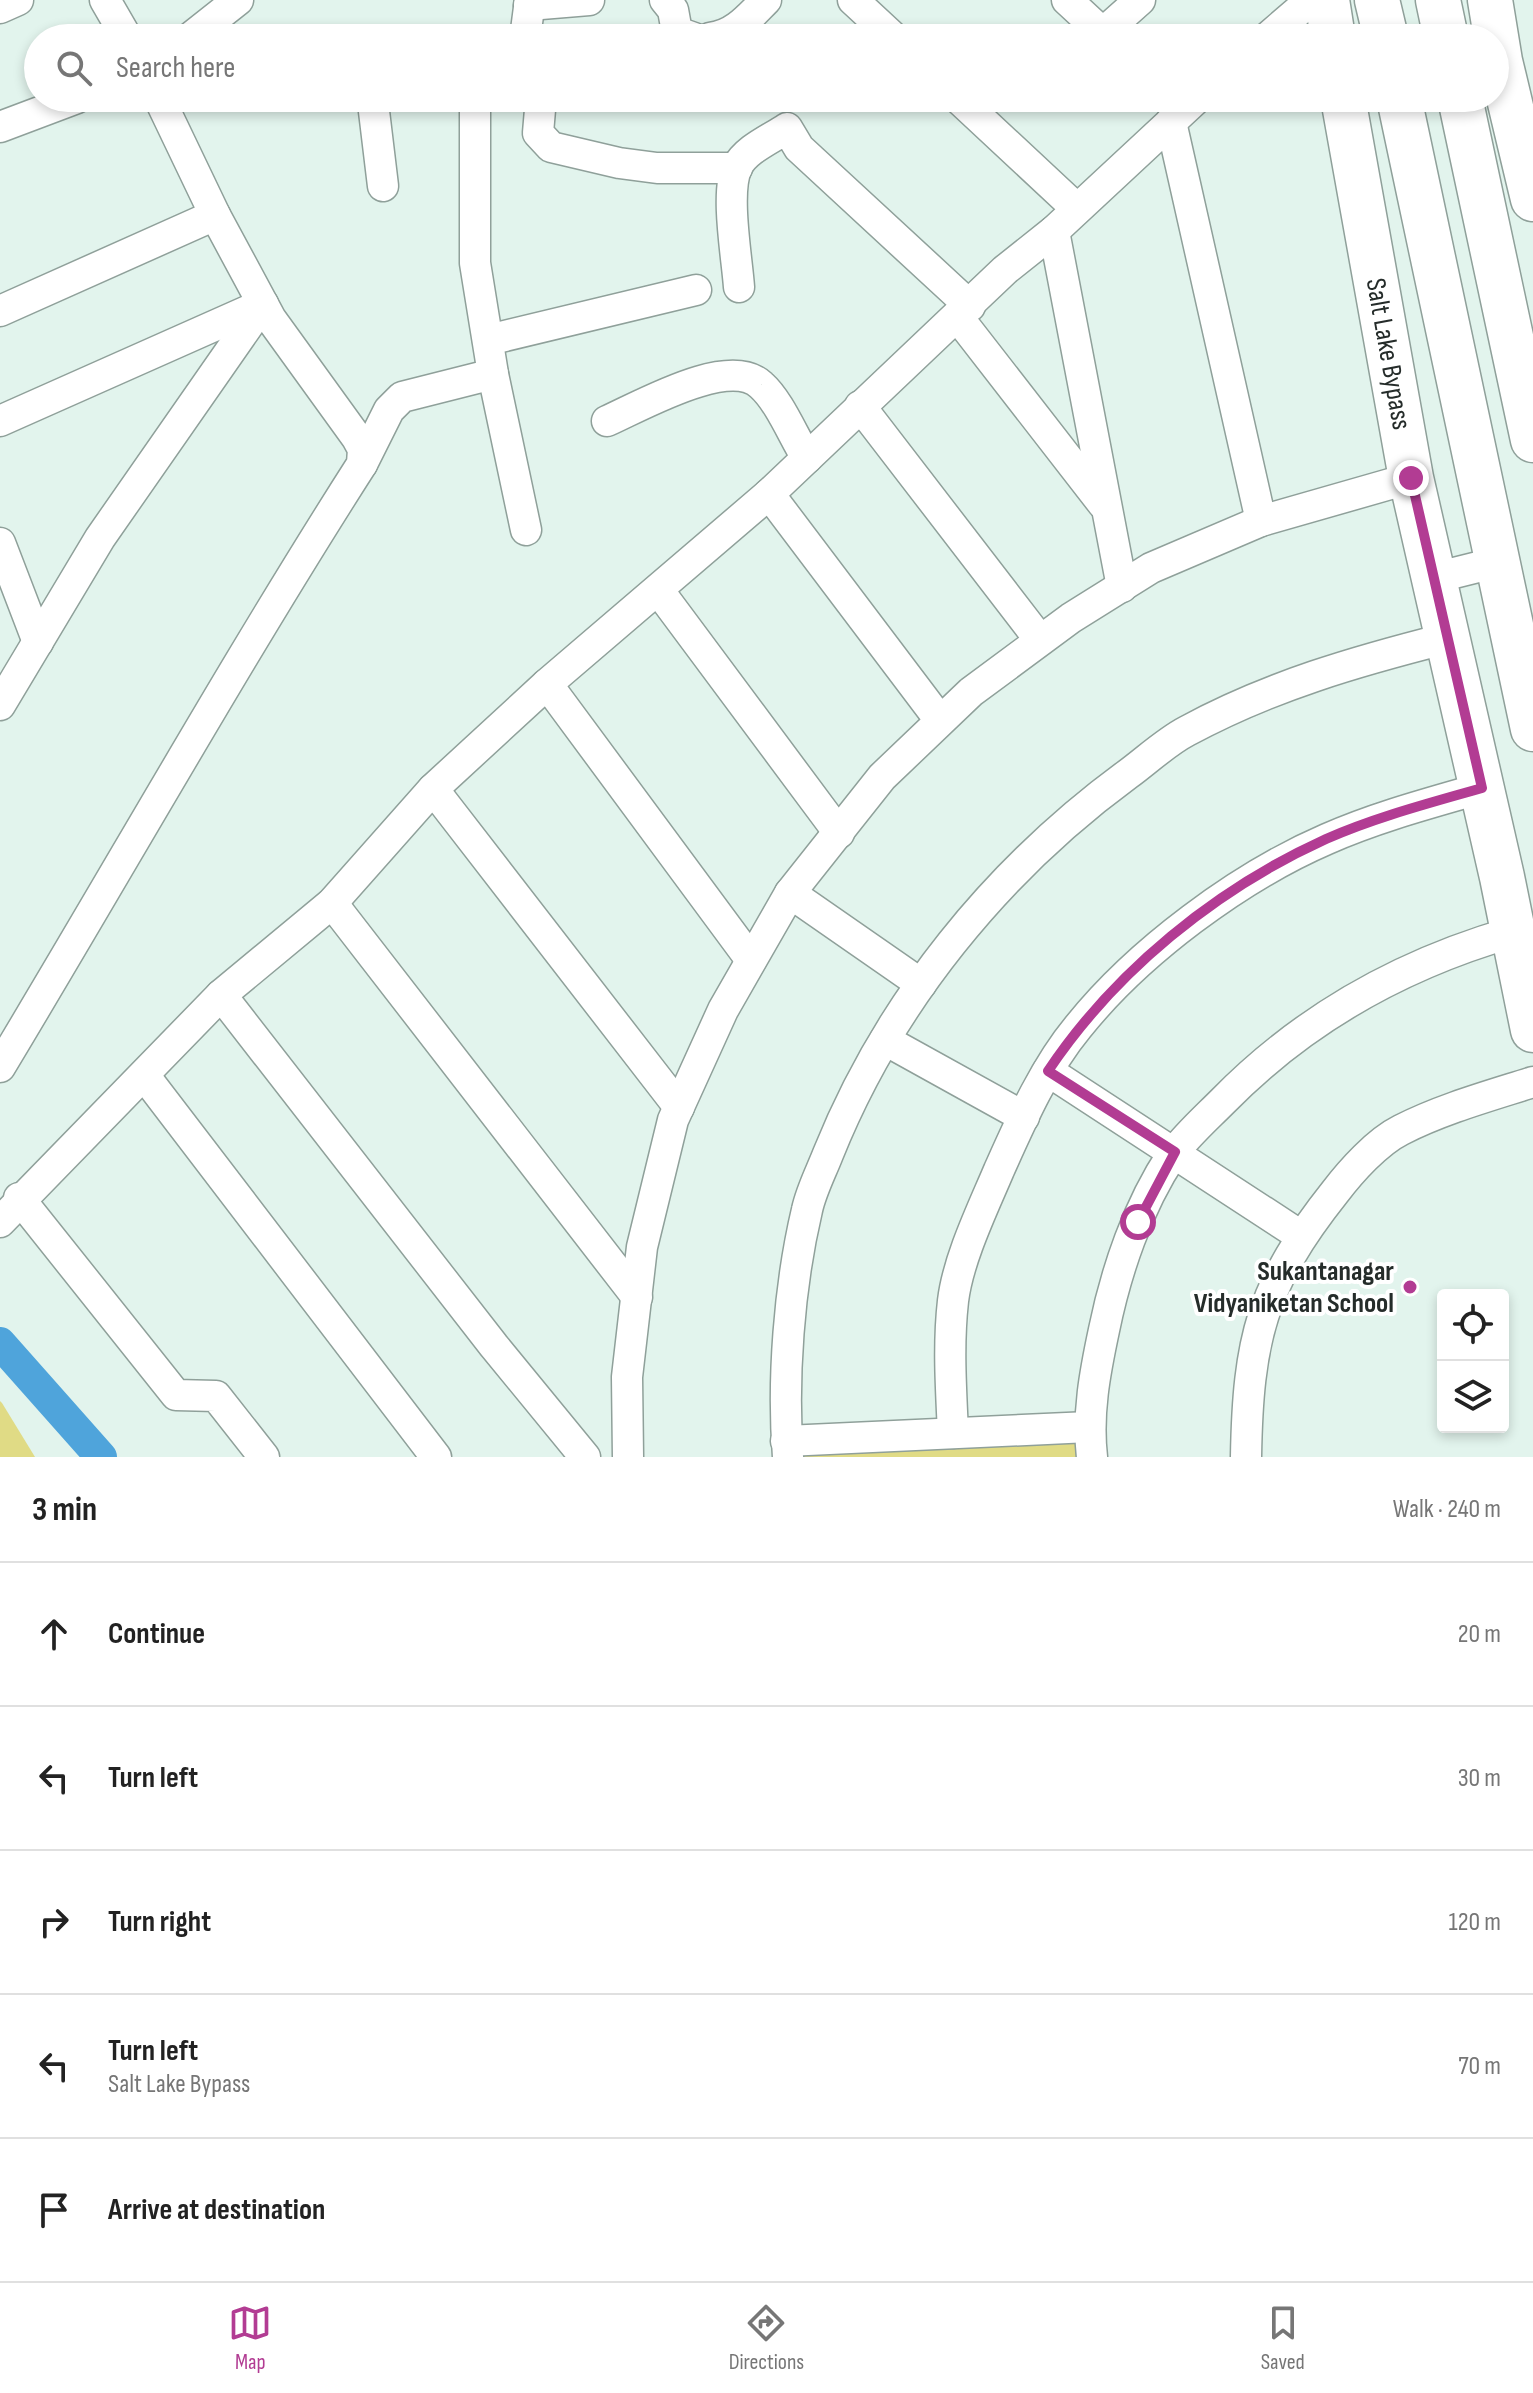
<!DOCTYPE html>
<html lang="en">
<head>
<meta charset="utf-8">
<style>
  :root { --surface:#fff; --page:#f2f2f2; --text:#222; --muted:#767676; --line:#e0e0e0; --accent:#b23c93 }
  body { margin:0; font-family:"Sofia Sans Condensed",sans-serif; background:var(--page); color:var(--text) }
  .controls { position:absolute; right:24px; bottom:24px; display:grid; overflow:hidden; border-radius:8px; box-shadow:0 4px 12px #0003 }
  .controls button { width:72px; height:72px; display:grid; place-items:center; padding:0; border:0; border-bottom:2px solid var(--line); background:var(--surface); color:var(--text); font:40px sans-serif }
  .stop { position:absolute; width:24px; height:24px; margin:-18px; border:6px solid #b23c93; border-radius:50%; background:#fff }
  .stop.end { background:#b23c93; border-color:#fff; box-shadow:0 2px 8px #0008 }
  .list { margin:0; padding:0; list-style:none }
  h2 { display:flex; justify-content:space-between; align-items:center; height:104px; margin:0; padding:0 32px; font-size:34px }
  h2 small { font-size:26px; font-weight:400; color:var(--muted) }
  .list li { display:grid; grid-template-columns:52px 1fr auto; gap:24px; align-items:center; box-sizing:border-box; height:144px; padding:0 32px; border-top:2px solid var(--line) }
  .list b { display:block; font-size:30px; white-space:nowrap }
  .list p { margin:0; font-size:26px; white-space:nowrap; color:var(--muted) }
  .list em { font-size:26px; font-style:normal; color:var(--muted) }
  .icon { flex:none; width:44px; height:44px; fill:none; stroke:currentColor; stroke-width:2; stroke-linecap:round; stroke-linejoin:round }
  .map { position:relative; flex:none; width:1533px; height:1457px; overflow:hidden }
  .search { position:absolute; background:var(--surface); box-shadow:0 4px 12px #0003; left:24px; right:24px; top:24px; height:88px; display:flex; align-items:center; gap:20px; box-sizing:border-box; padding:0 28px; border-radius:44px; color:var(--muted); font-size:30px }
  .sheet { height:824px; background:var(--surface) }
  nav { display:flex; justify-content:space-around; align-items:center; box-sizing:border-box; height:112px; border-top:2px solid var(--line); background:var(--surface); font-size:22px; color:var(--muted) }
  nav a { display:grid; justify-items:center; gap:4px }
  nav .on { color:var(--accent) }
  .map>svg:first-child { display:block }
</style>
</head>
<body>
<div class="map">
<svg width="1533" height="1457" viewBox="0 0 1533 1457">
  <rect width="100%" height="100%" fill="#e2f4ed"/>
  <!-- green -->
  <g fill="#e0db85">
    <path d="M0 1401 2 1403 35 1457H0Z"/>
    <path d="M1081 1441 1083 1457H797V1453Z"/>
  </g>
  <g fill="none" stroke-linecap="round" stroke-linejoin="round">
    <!-- canal -->
    <path stroke="#4fa4db" stroke-width="32" d="M0 1343 101 1457"/>
    <defs>
      <g id="street">
        <path d="M105 0 127 38"/>
        <path d="M665 0 673 10 677 32 694 38"/>
        <path d="M853 0 894 38"/>
        <path d="M1067 0 1108 38"/>
        <path d="M529 5 589 0"/>
        <path d="M0 8 18 0"/>
        <path d="M1103 33 1140 0"/>
        <path d="M190 38 238 0"/>
        <path d="M525 38 530 0"/>
        <path d="M710 38C735 35 749 17 766 0"/>
        <path d="M1267 38 1311 0"/>
        <path d="M375 98 373 103 383 186"/>
        <path d="M475 98V263L493 374 526 530"/>
        <path d="M541 98 538 133 551 147 619 163 657 168H737"/>
        <path d="M958 98 1077 209"/>
        <path d="M1171 122 1261 521"/>
        <path d="M0 127 77 98"/>
        <path d="M1054 231 1122 587"/>
        <path d="M739 287C737 258 725 192 737 167 746 149 771 139 787 128L799 148 970 306"/>
        <path d="M0 311 215 215"/>
        <path d="M957 316 1103 504"/>
        <path d="M488 340 696 290"/>
        <path d="M860 406 1040 640"/>
        <path d="M0 421 261 305"/>
        <path d="M607 421C641 406 729 355 761 385 780 402 793 436 807 458"/>
        <path d="M362 464 389 410 402 397 493 374"/>
        <path d="M769 494 939 719"/>
        <path d="M0 543 38 642"/>
        <path d="M1434 578 1498 562"/>
        <path d="M659 591 839 833"/>
        <path d="M547 684 751 960"/>
        <path d="M0 705 100 538 263 304"/>
        <path d="M433 789 679 1107"/>
        <path d="M790 893 921 984"/>
        <path d="M332 903 637 1297"/>
        <path d="M221 995 494 1346 585 1457"/>
        <path d="M885 1040 1024 1117"/>
        <path d="M0 1067C121 866 236 661 362 464L363 449 357 438 271 319 215 215 159 98"/>
        <path d="M1048 1071 1301 1236"/>
        <path d="M144 1075 436 1457"/>
        <path d="M19 1198 176 1395 216 1396 264 1457"/>
        <path d="M0 1222 221 995 332 903 433 789 547 684 769 494 1005 270 1054 231 1197 98"/>
        <path d="M953 1433C951 1389 948 1345 953 1301 958 1259 983 1208 999 1170 1021 1121 1044 1068 1078 1027 1138 952 1239 877 1327 839 1377 817 1430 803 1482 788"/>
        <path d="M786 1441 1089 1427"/>
        <path d="M628 1457 627 1377 642 1247 673 1120 723 1010 790 893 882 777 971 692 1071 618 1151 568 1261 521 1411 478"/>
        <path d="M788 1457C782 1380 789 1286 807 1210 811 1191 821 1172 828 1154 889 1002 997 870 1128 774 1147 760 1166 742 1187 731 1270 686 1357 661 1448 638"/>
        <path d="M1092 1457C1087 1414 1095 1372 1104 1330 1116 1271 1138 1206 1172 1155 1186 1136 1205 1119 1222 1102 1303 1019 1402 964 1513 932"/>
        <path d="M1246 1457C1248 1340 1261 1285 1335 1192 1351 1171 1377 1142 1401 1130 1442 1109 1489 1096 1533 1082"/>
      </g>
      <g id="primary">
        <path d="M1327 0 1333 38"/>
        <path d="M1377 0 1386 38"/>
        <path d="M1438 0 1446 38"/>
        <path d="M1490 0 1500 61 1533 199"/>
        <path id="s1" d="M1343 98 1411 478 1502 877 1533 1030"/>
        <path d="M1399 98 1533 729"/>
        <path d="M1460 98 1533 440"/>
      </g>
    </defs>
    <!-- street casing -->
    <use href="#street" stroke="#8fa09a" stroke-width="33"/>
    <!-- primary casing -->
    <use href="#primary" stroke="#8fa09a" stroke-width="47"/>
    <!-- street -->
    <use href="#street" stroke="#fff" stroke-width="30"/>
    <!-- primary -->
    <use href="#primary" stroke="#fff" stroke-width="44"/>
  </g>
  <g fill="none" stroke-linecap="round" stroke-linejoin="round">
    <!-- route -->
    <path stroke="#b23c93" stroke-width="10" d="M1138 1222 1175 1152 1048 1071C1115 971 1216 889 1326 839 1376 817 1430 803 1482 788L1411 478"/>
  </g>
  <!-- markers -->
  <circle fill="#b23c93" stroke="#fff" stroke-width="3" cx="1410" cy="1287" r="8"/>
  <g text-anchor="middle" dominant-baseline="central" stroke-width="8" stroke-linejoin="round" paint-order="stroke">
    <!-- street labels -->
    <g font-size="28" fill="#252c2a" stroke="#fff">
      <text stroke="none"><textPath href="#s1" startOffset="260">Salt Lake Bypass</textPath></text>
    </g>
    <!-- poi labels -->
    <g font-size="28" font-weight="bold" fill="#252c2a" stroke="#fff" text-anchor="end">
      <text x="1394" y="1271">Sukantanagar<tspan x="1394" dy="32">Vidyaniketan School</tspan></text>
    </g>
  </g>
</svg>
<div class="controls">
<button><svg class="icon" aria-label="locate" viewBox="0 0 24 24"><circle cx="12" cy="12" r="6"/><path d="M12 2v4M12 18v4M2 12h4M18 12h4"/></svg></button>
<button><svg class="icon" aria-label="layers" viewBox="0 0 24 24"><path d="M12 4l9 5-9 5-9-5zM3 14l9 5 9-5"/></svg></button>
</div>
<div class="stop" style="left:1138px;top:1222px"></div>
<div class="stop end" style="left:1411px;top:478px"></div>
<div class="search"><svg class="icon" aria-label="search" viewBox="0 0 24 24"><circle cx="10" cy="10" r="6"/><path d="M15 15l6 6"/></svg>Search here</div>
</div>
<section class="sheet">
<h2>3 min<small>Walk · 240 m</small></h2>
<ul class="list">
<li><svg class="icon" aria-label="ahead" viewBox="0 0 24 24"><path d="M12 20V5M6 11l6-6 6 6"/></svg><div><b>Continue</b></div><em>20 m</em></li>
<li><svg class="icon" aria-label="left" viewBox="0 0 24 24"><path d="M17 20v-9H6M10 6l-5 5 5 5"/></svg><div><b>Turn left</b></div><em>30 m</em></li>
<li><svg class="icon" aria-label="right" viewBox="0 0 24 24"><path d="M7 20v-9h11M14 6l5 5-5 5"/></svg><div><b>Turn right</b></div><em>120 m</em></li>
<li><svg class="icon" aria-label="left" viewBox="0 0 24 24"><path d="M17 20v-9H6M10 6l-5 5 5 5"/></svg><div><b>Turn left</b><p>Salt Lake Bypass</p></div><em>70 m</em></li>
<li><svg class="icon" aria-label="arrive" viewBox="0 0 24 24"><path d="M6 21V4h12l-3 4 3 4H6"/></svg><div><b>Arrive at destination</b></div></li>
</ul>
</section>
<nav>
<a class="on"><svg class="icon" aria-label="map" viewBox="0 0 24 24"><path d="M3 6l6-2 6 2 6-2v14l-6 2-6-2-6 2zM9 4v14M15 6v14"/></svg>Map</a>
<a><svg class="icon" aria-label="directions" viewBox="0 0 24 24"><path d="M12 3l9 9-9 9-9-9zM9 14v-3h6M13 9l2 2-2 2"/></svg>Directions</a>
<a><svg class="icon" aria-label="saved" viewBox="0 0 24 24"><path d="M7 4h10v16l-5-4-5 4z"/></svg>Saved</a>
</nav>
</body>
</html>
